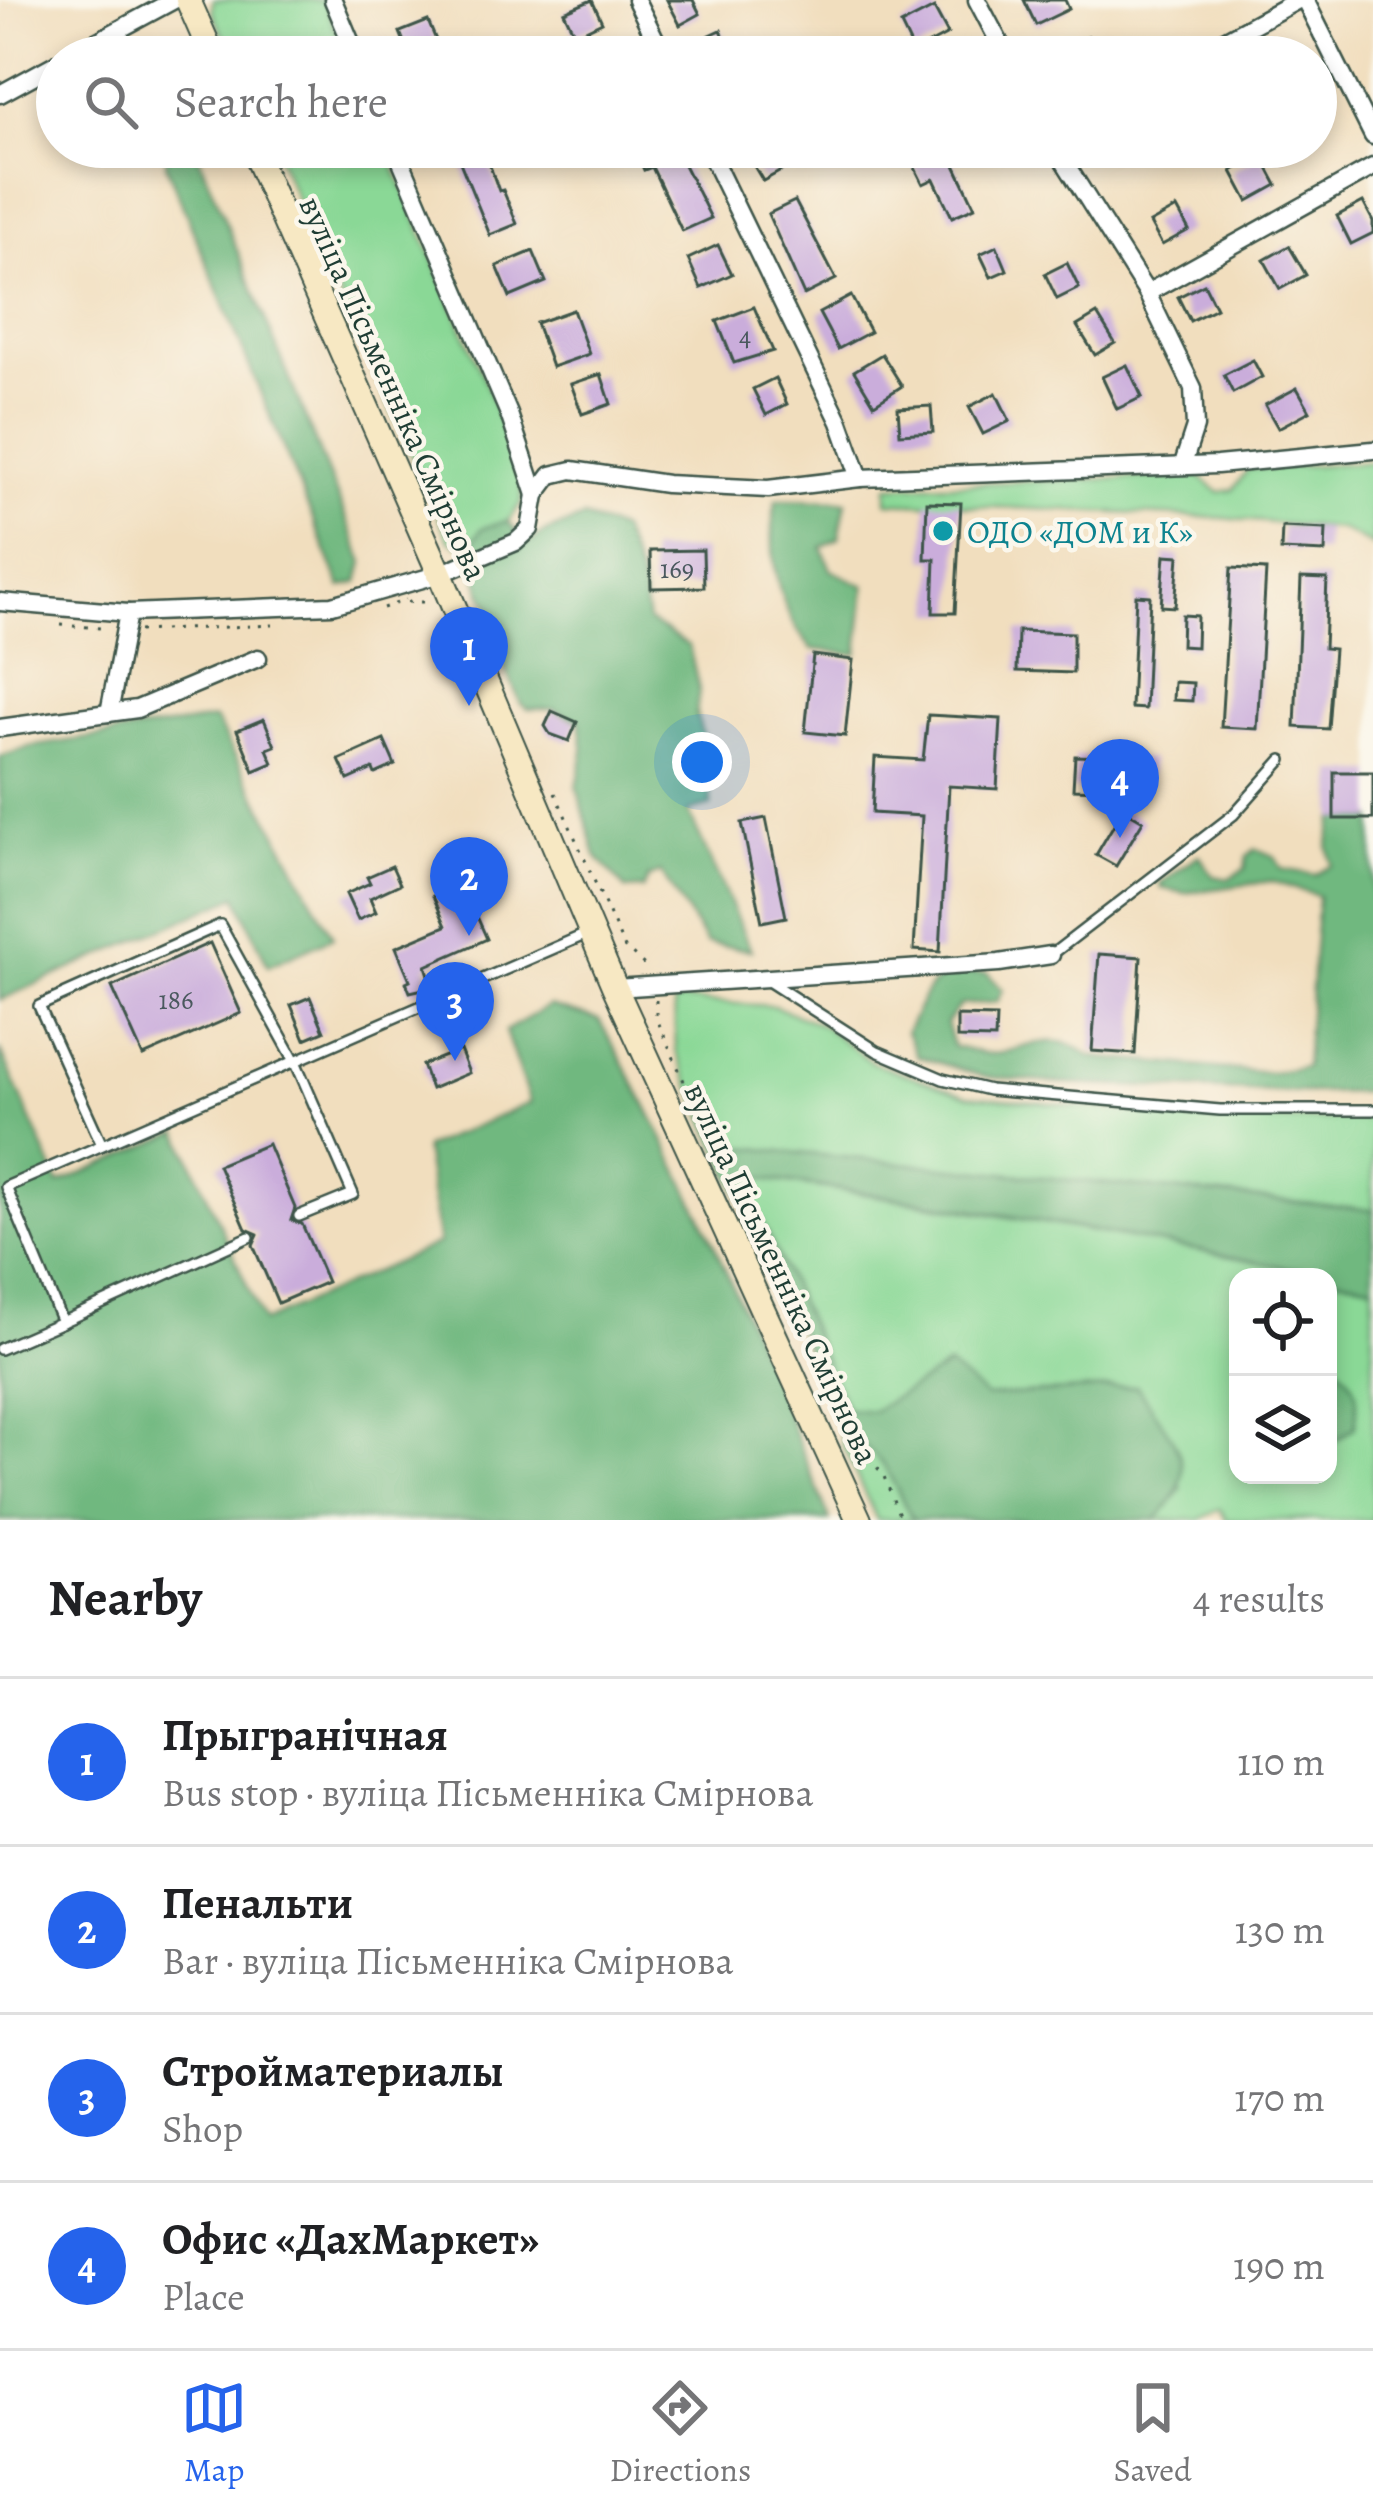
<!DOCTYPE html>
<html lang="en">
<head>
<meta charset="utf-8">
<style>
  :root { --surface:#fff; --page:#f6f6f6; --text:#202124; --muted:#757577; --line:#e0e0e0; --accent:#2563eb }
  body { margin:0; font-family:Alegreya,serif; background:var(--page); color:var(--text) }
  .controls { position:absolute; right:36px; bottom:36px; display:grid; overflow:hidden; border-radius:24px; box-shadow:0 6px 18px #0003 }
  .controls button { width:108px; height:108px; display:grid; place-items:center; padding:0; border:0; border-bottom:3px solid var(--line); background:var(--surface); color:var(--text); font:60px sans-serif }
  .you { position:absolute; left:702px; top:762px; width:42px; height:42px; margin:-30px; border:9px solid #fff; border-radius:50%; background:#1a73e8; box-shadow:0 0 0 18px #1a73e833 }
  .badge { display:grid; place-items:center; width:78px; height:78px; border-radius:50%; background:var(--accent); color:#fff; font-size:39px; font-weight:700 }
  .pin { position:absolute; translate:-50% -99px; filter:drop-shadow(0 3px 6px #0008) }
  .pin::after { content:''; position:absolute; top:63px; width:42px; height:36px; background:inherit; clip-path:polygon(0 0,100% 0,50% 100%) }
  .list { margin:0; padding:0; list-style:none }
  h2 { display:flex; justify-content:space-between; align-items:center; height:156px; margin:0; padding:0 48px; font-size:51px }
  h2 small { font-size:39px; font-weight:400; color:var(--muted) }
  .list li { display:grid; grid-template-columns:78px 1fr auto; gap:36px; align-items:center; box-sizing:border-box; height:168px; padding:0 48px; border-top:3px solid var(--line) }
  .list b { display:block; font-size:45px; white-space:nowrap }
  .list p { margin:0; font-size:39px; white-space:nowrap; color:var(--muted) }
  .list em { font-size:39px; font-style:normal; color:var(--muted) }
  .icon { flex:none; width:66px; height:66px; fill:none; stroke:currentColor; stroke-width:2; stroke-linecap:round; stroke-linejoin:round }
  .map { position:relative; flex:none; width:1373px; height:1520px; overflow:hidden }
  .search { position:absolute; background:var(--surface); box-shadow:0 6px 18px #0003; left:36px; right:36px; top:36px; height:132px; display:flex; align-items:center; gap:30px; box-sizing:border-box; padding:0 42px; border-radius:66px; color:var(--muted); font-size:45px }
  .sheet { height:828px; background:var(--surface) }
  nav { display:flex; justify-content:space-around; align-items:center; box-sizing:border-box; height:168px; border-top:3px solid var(--line); background:var(--surface); font-size:33px; color:var(--muted) }
  nav a { display:grid; justify-items:center; gap:6px }
  nav .on { color:var(--accent) }
  .map>svg:first-child { display:block }
</style>
</head>
<body>
<div class="map">
<svg width="1373" height="1520" viewBox="0 0 1373 1520">
  <rect width="100%" height="100%" fill="#fbf7ec"/>
  <filter id="ink" filterUnits="userSpaceOnUse"><feTurbulence type="fractalNoise" baseFrequency=".00833" numOctaves="2"/><feDisplacementMap in="SourceGraphic" scale="24" xChannelSelector="R" yChannelSelector="G"/><feConvolveMatrix kernelMatrix="1 2 1 2 8 2 1 2 1" color-interpolation-filters="sRGB"/></filter>
  <filter id="wash" filterUnits="userSpaceOnUse"><feTurbulence type="fractalNoise" baseFrequency=".004" numOctaves="4" result="noise"/><feDisplacementMap in="SourceGraphic" scale="48" xChannelSelector="R" yChannelSelector="G"/><feGaussianBlur stdDeviation="2.7" result="paint"/><feColorMatrix in="noise" values="0 0 0 0 0 0 0 0 0 0 0 0 0 0 0 0 0 1.4 0 .05"/><feComposite in="paint" operator="in"/></filter>
  <g filter="url(#wash)">
    <rect width="100%" height="100%" fill="#f1debe"/>
    <!-- green -->
    <g fill="#8ad896" stroke="#548a65" stroke-width="3" fill-rule="evenodd">
      <path d="M213 0H323L348 57H233L212 11Z"/>
      <path d="M273 147H386L488 389 520 479 522 502 508 521 482 528 468 550 449 540Z"/>
      <path d="M1373 462V546L1340 529 1222 518 888 502V486L1199 476 1219 492 1233 490 1248 469Z"/>
      <path d="M674 1000 774 1006 820 1024 873 1063 966 1095 1217 1121 1373 1119V1210L729 1146 720 1122 698 1104 676 1051Z"/>
      <path d="M741 1176C953 1206 1164 1242 1373 1285V1520H1226L1220 1509 1199 1520H1155L1182 1489 1137 1386 986 1397 948 1366 872 1412 847 1409ZM1238 1277H1328V1475H1238Z"/>
      <path d="M836 1415 885 1467 913 1520H877L842 1445Z"/>
    </g>
    <!-- forest -->
    <g fill="#6fb87f" stroke="#477a5a" stroke-width="3">
      <path d="M167 147H195L364 562 359 582 341 587 166 165Z"/>
      <path d="M776 500 846 501 839 538 822 547 831 570 865 586 858 654 812 649C776 609 767 552 776 500Z"/>
      <path d="M583 518 620 530 641 581 648 621 689 646 699 690 696 714 708 754 711 805 688 811 751 950 706 943 661 873 649 877 643 889 626 890 596 856 577 787 584 752 580 721 553 709H528L521 704 494 644 501 627 482 592 468 550 482 528 508 521 527 544 543 533Z"/>
      <path d="M215 719 333 937 268 966 237 896 0 1000V757L29 747Z"/>
      <path d="M1334 819H1373V1092L1303 1093 1070 1084 985 1077 917 1056 906 1032C932 982 927 972 987 973L1003 990 997 1002 960 1005 946 1023 953 1047C968 1049 987 1056 1001 1053 1036 1045 1058 1030 1091 1057L1271 1073 1305 1067 1318 896 1271 881 1185 893 1161 888 1160 884 1199 855 1213 876 1228 879 1245 869 1247 856 1256 849 1274 856 1282 869 1315 875 1332 865 1328 847Z"/>
      <path d="M549 1006 599 1020C692 1179 761 1350 830 1520H0V1049L59 1184 179 1132 263 1322 439 1243 424 1148 530 1103 505 1031Z"/>
      <path d="M698 1104 720 1122 730 1146 1373 1210V1285C1164 1242 953 1202 742 1176L847 1409 873 1411 948 1366 986 1397 1137 1386C1169 1438 1210 1468 1155 1520H913L885 1467 836 1415Z"/>
      <path d="M1328 1356C1356 1380 1361 1391 1355 1427L1328 1446Z"/>
    </g>
    <g id="blocks">
      <!-- building -->
      <g fill="#caaddb">
        <path d="M592 0 602 22 575 35 564 12Z"/>
        <path d="M667 0H693L700 14 680 25Z"/>
        <path d="M1024 0H1065L1069 9 1036 25Z"/>
        <path d="M934 8 948 34 914 52 901 25Z"/>
        <path d="M428 21 438 45 410 57 400 32Z"/>
        <path d="M721 30 733 57H700L693 43Z"/>
        <path d="M1088 36 1100 57H1049Z"/>
        <path d="M1279 39 1289 57H1245Z"/>
        <path d="M464 147H483L499 191 503 190 517 224 490 235 455 150Z"/>
        <path d="M634 147H675L711 218 682 231 652 167 644 170Z"/>
        <path d="M763 147H768L781 171 763 181 748 156Z"/>
        <path d="M948 150 975 207 952 217 934 179 923 184 914 166Z"/>
        <path d="M1261 155 1277 185 1248 201 1232 171Z"/>
        <path d="M795 201 836 279 804 295 768 214Z"/>
        <path d="M1363 202 1373 221V233L1351 244 1337 216Z"/>
        <path d="M1177 208 1189 230 1162 245 1150 223Z"/>
        <path d="M718 245 732 274 701 288 688 259Z"/>
        <path d="M997 246 1007 270 991 277 980 254Z"/>
        <path d="M1289 246 1306 275 1280 289 1264 260Z"/>
        <path d="M533 251 546 282 510 297 497 266Z"/>
        <path d="M1067 263 1079 288 1057 299 1045 274Z"/>
        <path d="M1204 284 1216 308 1190 321 1178 297Z"/>
        <path d="M851 296 870 332 838 349 819 313Z"/>
        <path d="M754 307 773 351 734 363 717 321Z"/>
        <path d="M573 310 589 354 552 367 536 323Z"/>
        <path d="M1097 314 1115 343 1095 355 1077 326Z"/>
        <path d="M882 354 902 386 874 404 854 371Z"/>
        <path d="M1253 360 1262 377 1233 393 1224 375Z"/>
        <path d="M1127 365 1142 397 1117 409 1102 377Z"/>
        <path d="M601 374 611 404 582 414 571 384Z"/>
        <path d="M775 378 787 404 766 415 753 389Z"/>
        <path d="M1297 388 1310 411 1278 428 1265 405Z"/>
        <path d="M996 393 1010 421 983 434 969 407Z"/>
        <path d="M931 406 933 432 900 434 898 408Z"/>
        <path d="M927 502 961 503 955 613H933L935 559H925Z"/>
        <path d="M1282 527 1326 529 1325 552 1281 550Z"/>
        <path d="M703 550 704 587 651 588 650 551Z"/>
        <path d="M1165 555 1179 556 1175 607 1161 606Z"/>
        <path d="M1231 568 1266 570 1257 729 1221 727Z"/>
        <path d="M1301 578 1327 579 1324 648 1334 649 1328 729 1295 727Z"/>
        <path d="M1136 595 1150 596 1145 709 1131 708Z"/>
        <path d="M1182 615 1197 616 1196 647 1181 646Z"/>
        <path d="M1018 631 1073 633V673L1017 671Z"/>
        <path d="M813 655 853 660 845 736 805 732Z"/>
        <path d="M1174 682 1193 683 1192 701 1173 700Z"/>
        <path d="M552 711 577 722 569 741 550 734 545 726Z"/>
        <path d="M928 715 1001 719 997 789 949 786 940 952 914 950 922 816 872 813 875 757 923 760Z"/>
        <path d="M264 719 275 746 267 749 273 763 254 771 237 730Z"/>
        <path d="M384 740 395 765 375 774 373 769 348 780 339 760Z"/>
        <path d="M1075 756 1151 759 1150 776 1130 775V791L1073 789Z"/>
        <rect x="1334" y="772" width="39" height="47"/>
        <path d="M1123 809 1143 821 1116 866 1096 855Z"/>
        <path d="M766 818 786 917 762 922 742 823Z"/>
        <path d="M392 866 400 884 370 898 376 912 358 920 346 894 370 883 367 877Z"/>
        <path d="M462 883 487 939 426 966 431 981 428 988 410 992 406 982 410 980 396 947 446 926 433 896Z"/>
        <path d="M210 943 241 1013 143 1056 112 987Z"/>
        <path d="M1099 954 1141 957 1135 1054 1092 1051Z"/>
        <path d="M310 997 324 1031 305 1039 291 1005Z"/>
        <path d="M957 1016 996 1017 995 1039 957 1038Z"/>
        <path d="M460 1050 469 1073 431 1089 422 1065Z"/>
        <path d="M268 1144 295 1208 291 1220 302 1224 327 1282 278 1303 253 1245 258 1234 246 1229 218 1165Z"/>
      </g>
    </g>
  </g>
  <g filter="url(#ink)">
    <use href="#blocks" fill-opacity="0" stroke="#3e5549" stroke-width="3"/>
    <g fill="none" stroke-linecap="round" stroke-linejoin="round">
      <defs>
        <g id="lane">
          <path d="M1051 955 1233 815 1282 760"/>
          <path d="M765 979 877 1051 943 1079 989 1090 1220 1110H1373"/>
          <path d="M102 1145 39 1006 220 925 295 1061 353 1194 299 1216"/>
          <path d="M62 1322 249 1237"/>
          <path d="M0 1349 62 1322 6 1187 591 932"/>
        </g>
        <g id="street">
          <path d="M333 0 357 57"/>
          <path d="M636 0 664 57"/>
          <path d="M977 0 1007 57"/>
          <path d="M1305 0 1373 136"/>
          <path d="M68 57 174 0"/>
          <path d="M1193 57 1298 0"/>
          <path d="M0 94 57 63"/>
          <path d="M395 147 509 414 536 495"/>
          <path d="M707 147 840 422 860 478"/>
          <path d="M1055 147 1147 293 1193 388 1195 427 1183 464"/>
          <path d="M1147 293 1373 167"/>
          <path d="M0 602 128 613 332 605 440 574 516 542 530 529 536 495 551 475 572 470 666 484 768 489 860 478 1217 465 1373 450"/>
          <path d="M109 713 128 613"/>
          <path d="M0 728 137 709 258 658"/>
          <path d="M615 988 999 963 1051 955"/>
        </g>
        <g id="secondary">
          <path d="M188 0 213 57"/>
          <path d="M252 147 440 574 615 988 859 1520"/>
        </g>
      </defs>
      <!-- lane casing -->
      <use href="#lane" stroke="#3e5549" stroke-width="14"/>
      <!-- street casing -->
      <use href="#street" stroke="#3e5549" stroke-width="21"/>
      <!-- secondary casing -->
      <use href="#secondary" stroke="#3e5549" stroke-width="28"/>
      <!-- path -->
      <g stroke="#3e5549" stroke-width="3" stroke-dasharray="3 9" stroke-linecap="butt">
        <path d="M408 602H429"/>
        <path d="M383 608 406 600"/>
        <path d="M61 625 100 628"/>
        <path d="M139 631 273 625"/>
        <path d="M555 793 624 947 648 968"/>
        <path d="M656 1000V1017L751 1235"/>
        <path d="M837 1423 883 1474 901 1520"/>
      </g>
      <!-- lane -->
      <use href="#lane" stroke="#fff" stroke-width="9"/>
      <!-- street -->
      <use href="#street" stroke="#fff" stroke-width="16"/>
      <!-- secondary -->
      <use href="#secondary" stroke="#f7e8c3" stroke-width="24"/>
    </g>
  </g>
  <!-- markers -->
  <circle fill="#0f9aa8" stroke="#fbf7ec" stroke-width="4.5" cx="943" cy="531" r="12"/>
  <g text-anchor="middle" dominant-baseline="central" stroke-width="9" stroke-linejoin="round" paint-order="stroke">
    <!-- number labels -->
    <g font-size="27" fill="#4a595e">
      <text x="745" y="336">4</text>
      <text x="677" y="569">169</text>
      <text x="176" y="1000">186</text>
    </g>
    <!-- street labels -->
    <g font-size="33" fill="#1f3d34" stroke="#fbf7ec">
      <text transform="translate(394 388) rotate(66)">вуліца Пісьменніка Смірнова</text>
      <text transform="translate(782 1273) rotate(65)">вуліца Пісьменніка Смірнова</text>
    </g>
    <!-- culture labels -->
    <g font-size="33" fill="#0d838f" stroke="#fbf7ec" text-anchor="start">
      <text x="967" y="531">ОДО «ДОМ и К»</text>
    </g>
  </g>
</svg>
<div class="controls">
<button><svg class="icon" aria-label="locate" viewBox="0 0 24 24"><circle cx="12" cy="12" r="6"/><path d="M12 2v4M12 18v4M2 12h4M18 12h4"/></svg></button>
<button><svg class="icon" aria-label="layers" viewBox="0 0 24 24"><path d="M12 4l9 5-9 5-9-5zM3 14l9 5 9-5"/></svg></button>
</div>
<div class="you"></div>
<div class="pin badge" style="left:469px;top:706px">1</div>
<div class="pin badge" style="left:469px;top:936px">2</div>
<div class="pin badge" style="left:455px;top:1061px">3</div>
<div class="pin badge" style="left:1120px;top:838px">4</div>
<div class="search"><svg class="icon" aria-label="search" viewBox="0 0 24 24"><circle cx="10" cy="10" r="6"/><path d="M15 15l6 6"/></svg>Search here</div>
</div>
<section class="sheet">
<h2>Nearby<small>4 results</small></h2>
<ul class="list">
<li><span class="badge">1</span><div><b>Прыгранічная</b><p>Bus stop · вуліца Пісьменніка Смірнова</p></div><em>110 m</em></li>
<li><span class="badge">2</span><div><b>Пенальти</b><p>Bar · вуліца Пісьменніка Смірнова</p></div><em>130 m</em></li>
<li><span class="badge">3</span><div><b>Стройматериалы</b><p>Shop</p></div><em>170 m</em></li>
<li><span class="badge">4</span><div><b>Офис «ДахМаркет»</b><p>Place</p></div><em>190 m</em></li>
</ul>
</section>
<nav>
<a class="on"><svg class="icon" aria-label="map" viewBox="0 0 24 24"><path d="M3 6l6-2 6 2 6-2v14l-6 2-6-2-6 2zM9 4v14M15 6v14"/></svg>Map</a>
<a><svg class="icon" aria-label="directions" viewBox="0 0 24 24"><path d="M12 3l9 9-9 9-9-9zM9 14v-3h6M13 9l2 2-2 2"/></svg>Directions</a>
<a><svg class="icon" aria-label="saved" viewBox="0 0 24 24"><path d="M7 4h10v16l-5-4-5 4z"/></svg>Saved</a>
</nav>
</body>
</html>
